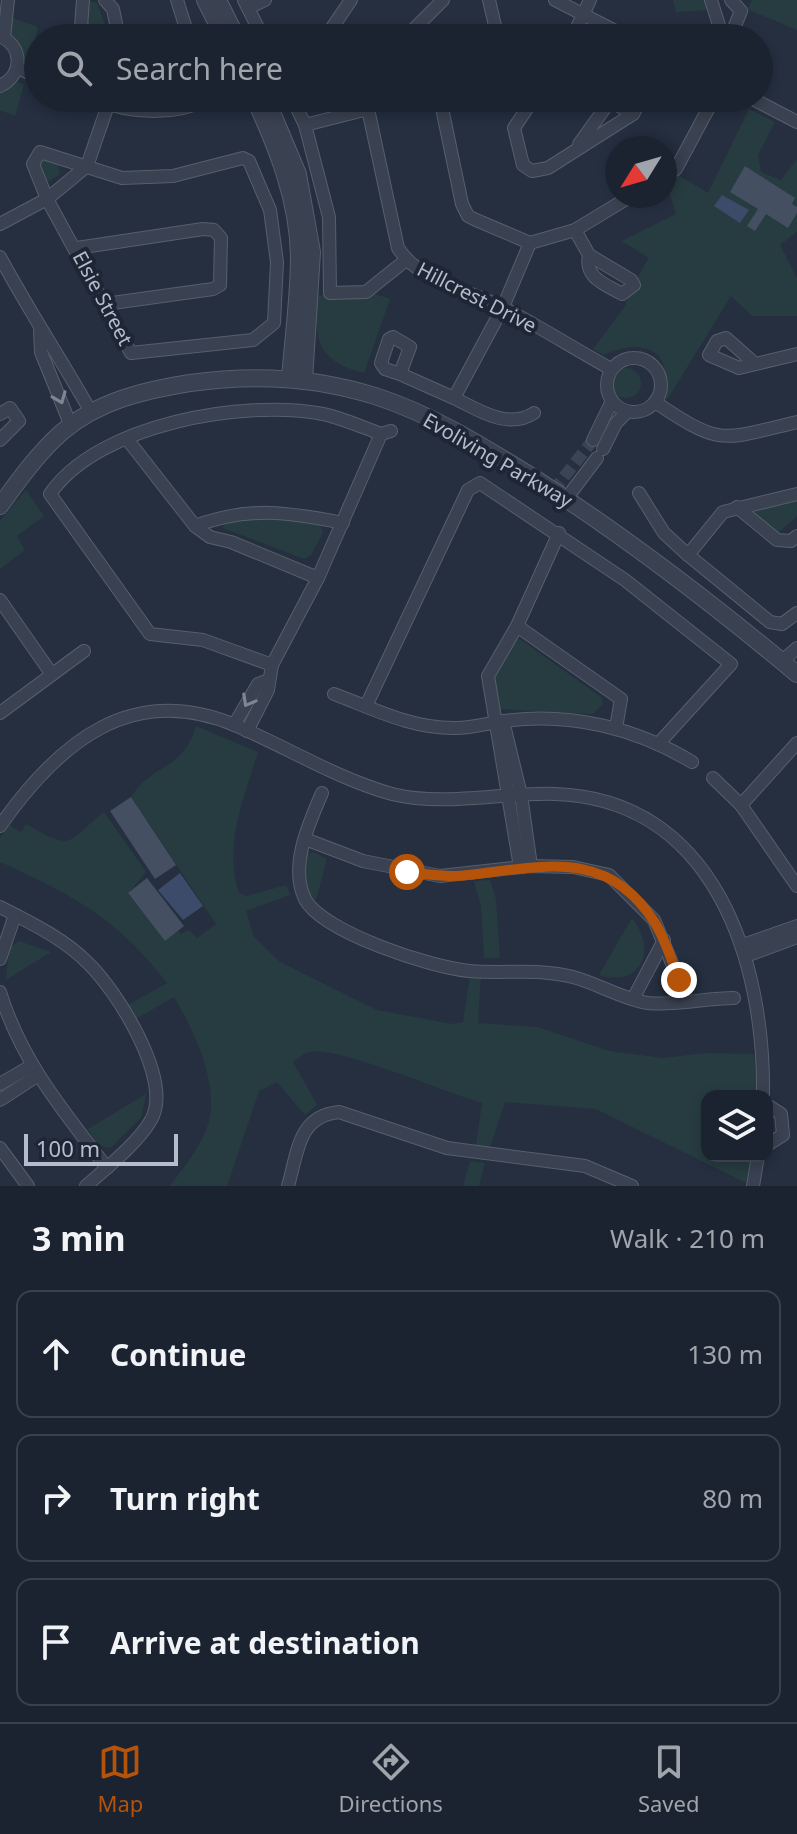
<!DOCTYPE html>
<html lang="en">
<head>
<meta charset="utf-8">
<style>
  :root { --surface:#1c2330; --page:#292f3c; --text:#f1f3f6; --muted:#a0a4ab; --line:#3a404c; --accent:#b45309 }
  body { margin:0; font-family:"Noto Sans",sans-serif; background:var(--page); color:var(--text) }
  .controls { position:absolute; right:24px; bottom:24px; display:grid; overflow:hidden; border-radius:16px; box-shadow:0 4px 12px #0003 }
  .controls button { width:72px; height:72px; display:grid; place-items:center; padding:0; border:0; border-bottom:2px solid var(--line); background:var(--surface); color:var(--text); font:40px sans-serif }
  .compass { position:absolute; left:605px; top:136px; width:72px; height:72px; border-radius:50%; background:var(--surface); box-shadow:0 4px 12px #0003; rotate:233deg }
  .scale { position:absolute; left:24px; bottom:20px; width:154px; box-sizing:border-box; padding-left:8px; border:4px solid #b6bdca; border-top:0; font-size:22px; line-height:28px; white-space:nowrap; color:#b6bdca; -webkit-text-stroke:6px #1e2635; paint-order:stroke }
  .stop { position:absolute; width:24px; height:24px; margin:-18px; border:6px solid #b45309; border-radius:50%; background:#fff }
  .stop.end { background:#b45309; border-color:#fff; box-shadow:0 2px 8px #0008 }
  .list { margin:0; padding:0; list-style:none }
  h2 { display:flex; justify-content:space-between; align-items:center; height:104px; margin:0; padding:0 32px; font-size:34px }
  h2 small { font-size:26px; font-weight:400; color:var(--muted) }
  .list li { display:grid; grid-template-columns:52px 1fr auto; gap:24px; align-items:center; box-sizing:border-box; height:128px; margin:0 16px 16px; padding:0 16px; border:2px solid var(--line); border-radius:16px }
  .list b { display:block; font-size:30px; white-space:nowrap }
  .list em { font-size:26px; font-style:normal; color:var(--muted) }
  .icon { flex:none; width:44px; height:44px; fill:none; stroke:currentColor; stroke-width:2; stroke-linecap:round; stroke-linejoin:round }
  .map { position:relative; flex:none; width:797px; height:1186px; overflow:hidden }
  .search { position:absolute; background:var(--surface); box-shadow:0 4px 12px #0003; left:24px; right:24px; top:24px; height:88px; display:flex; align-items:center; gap:20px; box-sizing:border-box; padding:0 28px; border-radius:44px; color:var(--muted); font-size:30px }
  .sheet { height:536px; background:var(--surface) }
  nav { display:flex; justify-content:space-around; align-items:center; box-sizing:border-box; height:112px; border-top:2px solid var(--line); background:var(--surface); font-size:22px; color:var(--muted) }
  nav a { display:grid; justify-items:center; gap:4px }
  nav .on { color:var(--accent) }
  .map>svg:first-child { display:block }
</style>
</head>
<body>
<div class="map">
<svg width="797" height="1186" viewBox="0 0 797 1186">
  <rect width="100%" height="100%" fill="#252f40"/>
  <!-- green -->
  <g fill="#273c41">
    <path d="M85 0 97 3 106 27 104 29 85 25Z"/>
    <path d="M673 0H705L708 10 676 12Z"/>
    <path d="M752 0H797V30L747 9Z"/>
    <path d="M7 16 38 27 29 66 18 61 15 40 5 31Z"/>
    <path d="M13 81 24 84 15 116 0 110V90Z"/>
    <path d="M749 109 775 122 758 155 761 172 781 180 797 159V232L780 245 797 278V316H752L731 296 667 400 660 397C678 348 641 338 603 355L593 349 626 305 627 295 649 258 622 241 676 214 665 177 672 171 708 193Z"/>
    <path d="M42 159 58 165 60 174 48 182 41 180 37 163Z"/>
    <path d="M367 291 390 299 364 373C318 362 313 339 317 295L346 296Z"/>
    <circle cx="626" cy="383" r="15"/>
    <path d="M26 490 44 516 17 536 25 550 0 569V521Z"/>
    <path d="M797 497V516L777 534 756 518V509Z"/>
    <path d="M276 517 320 525 323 533 311 555 304 559 223 528 224 520Z"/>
    <path d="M517 637 601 697 603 704 593 714 498 709 489 678Z"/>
    <path d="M196 726 258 752C244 798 223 846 239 893L247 896 286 885 290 895 246 911 254 937 280 962 377 1010 452 1024 463 1022 470 976H481L478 1023 537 1027 609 1051 663 1058 706 1053 754 1054 758 1096H707V1156H751L746 1183 596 1109 505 1102 490 1147 476 1145 482 1103C447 1093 335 1045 309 1052 304 1053 298 1059 293 1062L317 1105 305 1115 277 1082 259 1091 227 1186H170C186 1164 209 1138 211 1109 213 1071 193 1029 174 997L134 1020 126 1006 167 983C117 918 73 895 0 862V838L9 825 21 832 26 824C75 852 65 843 104 812L146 872 128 894 165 940 178 931 181 934 189 930 197 938 216 924 131 797C154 761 182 773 196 726Z"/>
    <path d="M313 852 327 859 316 900C302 890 305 870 305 855Z"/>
    <path d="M490 880 496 899 500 958H484L481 906 474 881Z"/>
    <path d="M632 918C658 950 641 988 599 975Z"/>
    <path d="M19 941 51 952 6 980 9 948Z"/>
    <path d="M146 1094 141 1118 110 1148 98 1145 88 1129Z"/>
    <path d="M470 1161 485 1163 479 1186H463Z"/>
  </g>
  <!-- water -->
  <g fill="#3b4b69">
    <path d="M722 195 749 210 740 223 714 206Z"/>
    <path d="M180 873 203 906 183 920 158 890Z"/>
  </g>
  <!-- building -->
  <g fill="#444f62">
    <path d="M745 166 795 198 792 204 797 207V213L788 228 766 214 755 231 747 226 758 209 730 192Z"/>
    <path d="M131 797 176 865 155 879 110 811Z"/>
    <path d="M147 878 184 926 165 941 128 893Z"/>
  </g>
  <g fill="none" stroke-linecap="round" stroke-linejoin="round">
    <!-- minor-tunnel -->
    <path stroke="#3b4455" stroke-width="12" stroke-dasharray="12 6" stroke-linecap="butt" d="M553 491 593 440"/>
    <defs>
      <g id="minor">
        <path d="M83 0 81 27 100 38"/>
        <path d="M105 0 113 9 119 38"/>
        <path d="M177 0 189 38"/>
        <path d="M244 0 263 38"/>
        <path d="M489 0 496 30 493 38"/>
        <path d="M555 0 629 38"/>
        <path d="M711 0 723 38"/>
        <path d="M248 8 265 0"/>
        <path d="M0 36C24 47 23 75 0 86"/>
        <path d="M4 38 8 0"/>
        <path d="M325 38 351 0"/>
        <path d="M405 38 443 0"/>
        <path d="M572 38 590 0"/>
        <path d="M730 38 741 11 731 0"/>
        <path d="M18 68 38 77"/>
        <path d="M90 98C131 114 172 117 212 98"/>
        <path d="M292 98 305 125"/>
        <path d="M370 98 368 109 398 248C419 282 470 290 504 308 540 327 575 349 611 369"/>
        <path d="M445 98 443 113 462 204 468 216 476 220 530 243"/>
        <path d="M534 98 514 128 523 165 532 171 548 168 633 114 642 98"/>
        <path d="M751 98 797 122"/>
        <path d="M368 109 305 125 329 217 330 293 366 292 406 260"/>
        <path d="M579 144 610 101 633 114"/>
        <path d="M40 152 122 178 173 176 243 158 249 161 270 210 277 262 274 323 253 340 131 353 47 199 33 164Z"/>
        <path d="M665 176 676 169 714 98"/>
        <path d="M0 224 47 199 87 166 108 105"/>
        <path d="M575 230 589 255 631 280 634 285 622 294C605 284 584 278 589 255"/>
        <path d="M77 248 203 229 214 230 221 238 220 285 213 289 105 304"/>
        <path d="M0 257C29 311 61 359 91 412"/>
        <path d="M40 332 41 352 71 426"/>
        <circle cx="634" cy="385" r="27"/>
        <path d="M753 362 726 338 717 341 709 355 739 368 797 354"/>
        <path d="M400 374 385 369 381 363 389 339 393 337 410 347 400 374 454 398"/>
        <path d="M655 402C722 447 721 440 797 422"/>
        <path d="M534 413C508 430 478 410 454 398L503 307 530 243 575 230 631 196"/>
        <path d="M0 414 10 408 19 421 0 440"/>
        <path d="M127 439 195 526 210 537 231 542 318 578"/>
        <path d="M593 440 612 401"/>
        <path d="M603 449 616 423 627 412"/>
        <path d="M639 493 664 533 688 555"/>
        <path d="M797 494 723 512 688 555 770 622 782 624 797 613"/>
        <path d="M566 499 597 458"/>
        <path d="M737 507 777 540 791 541 797 536"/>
        <path d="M195 526C249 506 288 512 343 523"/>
        <path d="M0 600 51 673"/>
        <path d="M517 626 621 699 616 728"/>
        <path d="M782 661 797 648"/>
        <path d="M272 665 203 640 150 634 50 494C98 424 244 399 323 414 342 418 362 427 381 434"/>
        <path d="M334 694C374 709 412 729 456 728 472 728 489 723 504 721 570 712 636 728 692 762"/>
        <path d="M366 706 468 490 480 483 625 580 731 664 660 742"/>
        <path d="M0 713 84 651"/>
        <path d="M503 721 521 795 531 866"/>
        <path d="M234 725 258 684 266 681"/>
        <path d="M247 731 268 690 272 665 318 578 381 434 391 431"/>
        <path d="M713 778 741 805 797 886"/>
        <path d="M322 793C309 823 289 867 305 899 322 932 432 968 470 971 505 974 538 968 573 977 599 984 622 999 648 1003 675 1006 706 998 734 998"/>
        <path d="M741 805 797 743"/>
        <path d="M0 826C59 742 132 681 237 726 288 748 338 779 392 794 444 807 503 792 555 794 714 799 765 961 763 1096"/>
        <path d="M305 839 363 861 440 876 531 866 573 867 609 875 654 920 679 980 683 1001"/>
        <path d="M520 867 488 676 517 626 559 533"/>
        <path d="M0 907C31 923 63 938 88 963 117 991 174 1081 151 1120 139 1142 105 1169 86 1186"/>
        <path d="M743 945 797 926"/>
        <path d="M746 956 797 937"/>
        <path d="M0 959 15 915"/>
        <path d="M0 992C21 1061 64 1112 107 1168"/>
        <path d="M633 999 664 940"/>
        <path d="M0 1084 31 1066"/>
        <path d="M0 1100 37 1076"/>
        <path d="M767 1105 781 1114 783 1135 767 1145"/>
        <path d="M0 1148 28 1186"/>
        <path d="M288 1186C298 1152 298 1116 339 1112L447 1148 585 1166 632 1186"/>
        <path d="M753 1186 758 1156"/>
      </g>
      <g id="tertiary">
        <path d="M205 0 224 38"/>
        <path d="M218 0 237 38"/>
        <path d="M254 98C277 147 298 200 299 256 299 297 293 338 290 379"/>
        <path d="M266 98 298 174 312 252 304 381"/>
        <path d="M0 506C18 481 39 452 62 432 98 401 145 390 190 383 253 374 315 377 375 396 431 414 481 445 531 476 625 536 712 603 797 674"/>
      </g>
    </defs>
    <!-- minor casing -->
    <use href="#minor" stroke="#575f6d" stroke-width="14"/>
    <!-- tertiary casing -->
    <use href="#tertiary" stroke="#575f6d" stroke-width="18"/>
    <!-- minor -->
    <use href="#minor" stroke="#3a4150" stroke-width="12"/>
    <!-- tertiary -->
    <use href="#tertiary" stroke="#3a4150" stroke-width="16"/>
  </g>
  <!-- one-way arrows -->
  <defs><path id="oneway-chevron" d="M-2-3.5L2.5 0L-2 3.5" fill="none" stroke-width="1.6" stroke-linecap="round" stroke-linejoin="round" transform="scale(2)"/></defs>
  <g stroke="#7e8593">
    <use href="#oneway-chevron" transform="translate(60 398) rotate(68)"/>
    <use href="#oneway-chevron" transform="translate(248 701) rotate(119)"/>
  </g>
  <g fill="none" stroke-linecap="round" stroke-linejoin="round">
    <!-- route -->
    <path stroke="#b45309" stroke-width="10" d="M407 872C427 874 448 878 468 875 542 867 608 847 655 923 666 941 672 961 679 980"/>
  </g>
  <g text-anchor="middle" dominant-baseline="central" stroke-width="8" stroke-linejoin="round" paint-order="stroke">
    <!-- street labels -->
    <g font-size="20" fill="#b6bdca" stroke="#1e2635">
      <text transform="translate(477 297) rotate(27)">Hillcrest Drive</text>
      <text transform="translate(103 298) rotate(62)">Elsie Street</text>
      <text transform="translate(498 460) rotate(30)">Evoliving Parkway</text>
    </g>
  </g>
</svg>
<div class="controls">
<button><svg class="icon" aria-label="layers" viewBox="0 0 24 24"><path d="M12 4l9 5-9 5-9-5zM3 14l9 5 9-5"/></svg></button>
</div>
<svg class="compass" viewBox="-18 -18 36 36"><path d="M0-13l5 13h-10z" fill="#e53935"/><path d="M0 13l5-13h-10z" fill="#a0a4ab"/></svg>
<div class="scale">100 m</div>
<div class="stop" style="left:407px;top:872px"></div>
<div class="stop end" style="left:679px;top:980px"></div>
<div class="search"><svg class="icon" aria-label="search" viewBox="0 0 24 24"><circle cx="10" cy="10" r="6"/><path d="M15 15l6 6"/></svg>Search here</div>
</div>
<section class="sheet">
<h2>3 min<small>Walk · 210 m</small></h2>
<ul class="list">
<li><svg class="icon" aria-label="ahead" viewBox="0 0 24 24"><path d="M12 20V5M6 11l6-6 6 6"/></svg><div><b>Continue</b></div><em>130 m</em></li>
<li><svg class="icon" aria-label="right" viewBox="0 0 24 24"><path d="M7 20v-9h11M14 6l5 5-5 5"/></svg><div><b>Turn right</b></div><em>80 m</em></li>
<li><svg class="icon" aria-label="arrive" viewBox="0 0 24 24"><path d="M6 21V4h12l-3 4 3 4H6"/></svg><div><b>Arrive at destination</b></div></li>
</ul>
</section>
<nav>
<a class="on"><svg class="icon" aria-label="map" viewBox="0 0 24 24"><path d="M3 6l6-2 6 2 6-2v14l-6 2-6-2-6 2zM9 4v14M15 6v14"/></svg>Map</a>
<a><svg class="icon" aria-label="directions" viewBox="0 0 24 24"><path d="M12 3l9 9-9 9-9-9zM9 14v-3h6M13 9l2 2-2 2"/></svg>Directions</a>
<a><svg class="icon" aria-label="saved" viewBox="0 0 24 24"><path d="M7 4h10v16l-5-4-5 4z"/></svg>Saved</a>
</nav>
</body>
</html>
